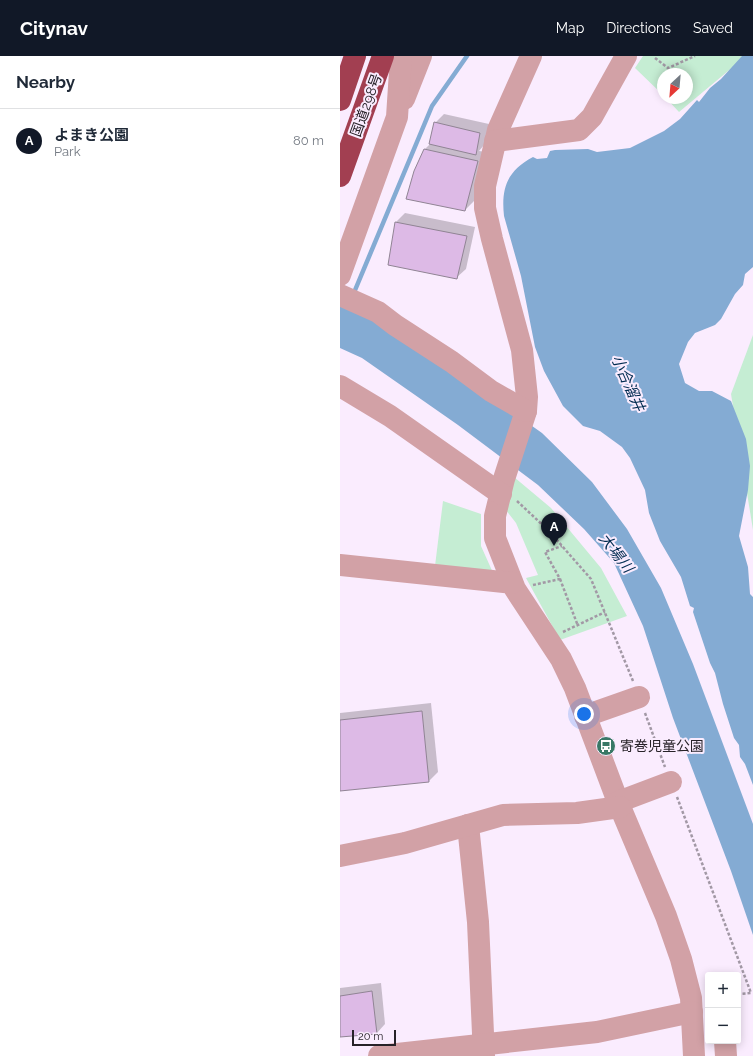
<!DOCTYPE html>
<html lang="en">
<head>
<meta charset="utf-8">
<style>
  :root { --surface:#fff; --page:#f2f2f3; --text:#1f2937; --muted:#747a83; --line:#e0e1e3; --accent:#111827 }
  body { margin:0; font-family:Raleway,"Noto Sans JP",sans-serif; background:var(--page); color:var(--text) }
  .controls { position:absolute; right:12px; bottom:12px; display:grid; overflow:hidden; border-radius:4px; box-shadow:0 2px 10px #0003 }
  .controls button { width:36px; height:36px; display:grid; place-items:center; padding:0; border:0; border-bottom:1px solid var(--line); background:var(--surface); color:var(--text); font:20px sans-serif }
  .compass { position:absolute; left:317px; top:12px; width:36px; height:36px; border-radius:50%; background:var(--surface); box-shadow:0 2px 10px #0003; rotate:206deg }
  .scale { position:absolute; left:12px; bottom:10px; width:44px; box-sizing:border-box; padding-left:4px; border:2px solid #272228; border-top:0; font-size:11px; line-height:14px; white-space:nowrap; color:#272228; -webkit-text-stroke:3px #faecfe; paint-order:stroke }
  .you { position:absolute; left:244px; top:658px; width:14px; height:14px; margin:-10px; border:3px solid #fff; border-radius:50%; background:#1a73e8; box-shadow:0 0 0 6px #1a73e833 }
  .badge { display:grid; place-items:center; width:26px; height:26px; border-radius:50%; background:var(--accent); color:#fff; font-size:13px; font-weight:700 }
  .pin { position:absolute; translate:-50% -33px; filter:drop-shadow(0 1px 2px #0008) }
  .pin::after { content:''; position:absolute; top:21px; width:14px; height:12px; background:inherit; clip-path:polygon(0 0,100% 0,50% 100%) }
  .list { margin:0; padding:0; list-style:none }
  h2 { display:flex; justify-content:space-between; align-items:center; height:52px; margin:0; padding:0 16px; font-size:17px }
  h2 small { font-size:13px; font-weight:400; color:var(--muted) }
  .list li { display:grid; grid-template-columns:26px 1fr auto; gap:12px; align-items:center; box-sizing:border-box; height:64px; padding:0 16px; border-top:1px solid var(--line) }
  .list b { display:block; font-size:15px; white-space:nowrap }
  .list p { margin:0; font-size:13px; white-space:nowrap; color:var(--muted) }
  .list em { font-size:13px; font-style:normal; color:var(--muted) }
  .map { position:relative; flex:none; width:413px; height:1000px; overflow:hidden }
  header { display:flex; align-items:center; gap:24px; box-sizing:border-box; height:56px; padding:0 20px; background:var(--accent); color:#fff }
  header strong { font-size:19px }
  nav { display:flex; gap:22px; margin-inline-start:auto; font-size:14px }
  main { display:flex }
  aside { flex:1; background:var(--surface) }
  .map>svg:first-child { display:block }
</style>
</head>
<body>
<header>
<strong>Citynav</strong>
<nav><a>Map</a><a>Directions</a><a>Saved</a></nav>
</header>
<main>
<aside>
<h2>Nearby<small></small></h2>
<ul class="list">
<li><span class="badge">A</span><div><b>よまき公園</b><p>Park</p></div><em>80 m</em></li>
</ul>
</aside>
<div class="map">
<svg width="413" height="1000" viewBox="0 0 413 1000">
  <rect width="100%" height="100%" fill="#faecfe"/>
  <!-- green -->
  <g fill="#c5edd3">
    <path d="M303 0H406L339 56 326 42H347V18H323V39L295 12Z"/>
    <path d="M413 279V474L391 338Z"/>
    <path d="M174 421 211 452 261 512 287 560 220 584 186 522 198 519 176 467 165 453Z"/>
    <path d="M103 445 141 458V490L154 519 95 510Z"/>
  </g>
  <!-- water -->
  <g fill="#84abd3">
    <path d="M402 0H413V211L405 218 403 229 395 238 381 263 375 269 355 277 348 286 339 308 345 327 359 335H372L391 345 406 383 410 410 408 434 399 480 408 511 410 538 413 541V729L405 708 400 701 399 689 394 682 383 648 375 617 370 607 353 556 354 552 350 550 341 521 320 485 309 457 305 434 290 402 282 391 260 375 243 370 223 350 204 315 195 291 181 220 164 160C161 132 167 115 193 101L197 103 207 102 210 95 215 94 248 93 257 96 290 92 324 75 340 63 357 44 359 46 370 32 381 23Z"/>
    <path d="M0 246 37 265 120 319 202 377 252 426 287 473 321 532 353 608 413 768V879L391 815 333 662 303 570 274 507 244 473 198 429 118 369 22 302 0 292Z"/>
  </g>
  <!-- shadow -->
  <g fill="#0003">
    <path d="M104 58 149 68 144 89 139 95 146 96 134 145 125 154 85 93 90 88 95 67Z"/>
    <path d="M65 157 135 171 126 213 116 222 56 166Z"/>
    <path d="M91 647 98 716 89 725 0 734V657Z"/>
    <path d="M41 927 45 968 36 978 0 980V932Z"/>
  </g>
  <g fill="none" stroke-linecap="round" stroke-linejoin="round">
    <!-- stream -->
    <path stroke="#84abd3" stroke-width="4.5" d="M13 239 92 50 127 0"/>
  </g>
  <!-- building -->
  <g fill="#ddbae6" stroke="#908494">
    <path d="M94 66 140 77 136 99 89 88Z"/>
    <path d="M84 93 138 105 125 155 66 143 74 115Z"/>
    <path d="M55 166 127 180 117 223 48 209Z"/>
    <path d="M82 655 89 726 0 735V664Z"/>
    <path d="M32 935 37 978 0 981V940Z"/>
  </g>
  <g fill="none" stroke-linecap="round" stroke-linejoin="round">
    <!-- path -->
    <g stroke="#a298a5" stroke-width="2.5" stroke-dasharray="3 2" stroke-linecap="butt">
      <path d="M315 2 328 12 355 0"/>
      <path d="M177 445 208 474 251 523 293 625"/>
      <path d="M220 523 238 570"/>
      <path d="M193 529 220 523 205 496 222 490"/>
      <path d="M223 576 265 556"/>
      <path d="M305 657 325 711"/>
      <path d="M337 741 411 937 398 938"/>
    </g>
    <!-- minor -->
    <g stroke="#d2a1a6" stroke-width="22">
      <path d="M191 0 158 74 145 130V152L152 183 182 294 187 341 186 355 164 423 155 460V482L175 533 221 603 235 632 278 746 326 860 341 903 351 942 354 1000"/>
      <path d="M64 43 81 0"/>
      <path d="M155 85 239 74 252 61 286 0"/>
      <path d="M0 219 57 61 61 0"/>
      <path d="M0 239 38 256 55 269 112 306 151 335 186 355"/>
      <path d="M0 330 50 360 161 438"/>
      <path d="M0 509 172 527"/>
      <path d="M245 660 299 641"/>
      <path d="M278 746 331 726"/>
      <path d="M128 769 138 866 144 1000"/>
      <path d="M0 800 65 787 163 759 237 757 280 751"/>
      <path d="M385 985 386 1000"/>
      <path d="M39 1000 257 976 352 956"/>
    </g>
    <!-- highway -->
    <g stroke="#a23f51" stroke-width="22">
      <path d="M0 44 15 0"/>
      <path d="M0 120 43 0"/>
    </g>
  </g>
  <!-- icons -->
  <defs>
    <symbol id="bus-disc" viewBox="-11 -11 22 22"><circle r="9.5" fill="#387866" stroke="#faecfe"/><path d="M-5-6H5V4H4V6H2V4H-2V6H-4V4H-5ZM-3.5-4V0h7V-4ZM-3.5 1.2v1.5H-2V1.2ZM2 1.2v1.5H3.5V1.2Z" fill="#fff"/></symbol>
  </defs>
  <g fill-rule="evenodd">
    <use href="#bus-disc" x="255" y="679" width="22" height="22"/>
  </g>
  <g text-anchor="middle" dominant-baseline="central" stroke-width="4" stroke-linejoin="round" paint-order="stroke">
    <!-- street labels -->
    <g font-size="14" fill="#272228" stroke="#faecfe">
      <text transform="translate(26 49) rotate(-70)">国道298号</text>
    </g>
    <!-- poi labels -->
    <g font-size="14" fill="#272228" stroke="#faecfe" text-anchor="start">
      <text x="280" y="690">寄巻児童公園</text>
    </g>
    <!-- water labels -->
    <g font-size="15" font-style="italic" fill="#002b50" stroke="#faecfe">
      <text transform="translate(288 327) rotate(66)">小合溜井</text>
      <text transform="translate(276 497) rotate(52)">大場川</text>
    </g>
  </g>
</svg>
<div class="controls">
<button>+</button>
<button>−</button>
</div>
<svg class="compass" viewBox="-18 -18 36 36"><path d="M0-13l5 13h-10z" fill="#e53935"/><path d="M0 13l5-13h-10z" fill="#747a83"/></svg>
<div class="scale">20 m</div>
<div class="you"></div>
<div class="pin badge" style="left:214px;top:490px">A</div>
</div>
</main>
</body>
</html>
